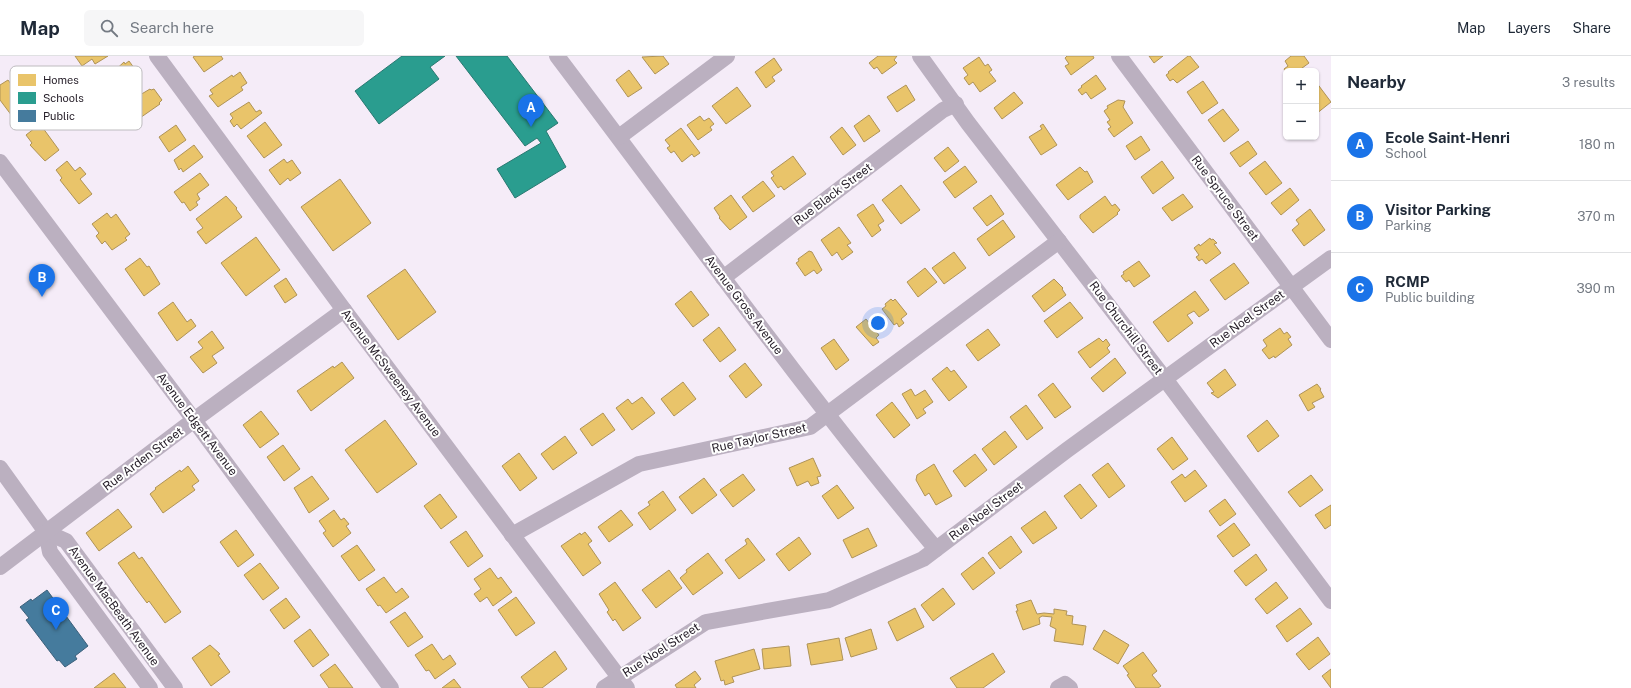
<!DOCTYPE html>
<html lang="en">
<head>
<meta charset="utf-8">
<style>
  :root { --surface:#fff; --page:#f6f6f7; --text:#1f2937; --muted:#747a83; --line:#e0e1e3; --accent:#1a73e8 }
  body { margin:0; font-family:"Public Sans",sans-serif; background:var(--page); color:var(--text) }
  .controls { position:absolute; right:12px; top:12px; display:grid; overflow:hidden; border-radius:6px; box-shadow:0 1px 3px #0004 }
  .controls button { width:36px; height:36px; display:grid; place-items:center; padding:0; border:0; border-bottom:1px solid var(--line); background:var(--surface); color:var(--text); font:20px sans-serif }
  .you { position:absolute; left:878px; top:267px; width:14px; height:14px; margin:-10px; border:3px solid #fff; border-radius:50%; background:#1a73e8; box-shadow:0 0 0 6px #1a73e833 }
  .badge { display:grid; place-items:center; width:26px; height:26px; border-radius:50%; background:var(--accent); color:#fff; font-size:13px; font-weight:700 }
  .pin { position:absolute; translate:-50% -33px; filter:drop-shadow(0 1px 2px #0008) }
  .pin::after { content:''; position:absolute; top:21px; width:14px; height:12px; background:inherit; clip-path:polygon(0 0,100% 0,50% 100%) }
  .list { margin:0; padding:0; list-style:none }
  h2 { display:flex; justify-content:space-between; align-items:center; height:52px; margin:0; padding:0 16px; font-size:17px }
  h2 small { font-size:13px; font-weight:400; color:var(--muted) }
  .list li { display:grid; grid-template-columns:26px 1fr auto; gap:12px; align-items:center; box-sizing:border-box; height:72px; padding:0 16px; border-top:1px solid var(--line) }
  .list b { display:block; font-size:15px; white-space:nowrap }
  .list p { margin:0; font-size:13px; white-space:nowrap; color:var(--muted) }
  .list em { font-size:13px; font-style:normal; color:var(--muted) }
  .icon { flex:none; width:22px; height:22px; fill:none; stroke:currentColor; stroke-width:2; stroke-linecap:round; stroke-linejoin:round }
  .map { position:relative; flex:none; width:1331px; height:632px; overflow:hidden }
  header { display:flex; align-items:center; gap:24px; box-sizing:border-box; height:56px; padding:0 20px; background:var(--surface); border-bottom:1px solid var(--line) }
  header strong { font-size:19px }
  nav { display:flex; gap:22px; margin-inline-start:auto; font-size:14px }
  .search { width:280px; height:36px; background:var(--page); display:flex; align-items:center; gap:10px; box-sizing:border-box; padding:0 14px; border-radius:6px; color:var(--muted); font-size:15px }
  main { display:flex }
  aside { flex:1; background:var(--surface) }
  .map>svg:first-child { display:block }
</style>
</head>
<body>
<header>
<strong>Map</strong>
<div class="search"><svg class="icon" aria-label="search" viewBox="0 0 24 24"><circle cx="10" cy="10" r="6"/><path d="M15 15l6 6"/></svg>Search here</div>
<nav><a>Map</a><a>Layers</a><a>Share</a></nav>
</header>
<main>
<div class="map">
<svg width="1331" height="632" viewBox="0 0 1331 632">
  <rect width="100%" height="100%" fill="#f5ecf8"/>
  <!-- homes -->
  <g fill="#e9c46a" stroke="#af9357">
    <path d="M75 0H108L95 8 92 3 82 10Z"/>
    <path d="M195 0H221L223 3 204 16 193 1Z"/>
    <path d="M663 0 669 8 655 18 642 1Z"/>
    <path d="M878 0H897L894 4 897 7 882 18 877 11 874 13 869 7Z"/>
    <path d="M1067 0H1093L1094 2 1071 19 1065 10 1069 8 1065 2Z"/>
    <path d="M1149 0H1163L1154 7Z"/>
    <path d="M1188 0H1190L1199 11 1177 27 1173 23 1170 25 1166 19 1169 17 1168 16Z"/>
    <path d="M1291 0H1304L1309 7 1298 15H1286V16L1284 13 1288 10 1285 5Z"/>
    <path d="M979 1 985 10 988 8 992 14 989 16 996 25 980 36 973 26 969 29 964 22 968 19 963 12Z"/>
    <path d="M774 2 782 14 772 21 775 25 766 32 755 16Z"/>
    <path d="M129 5 140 20 123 33 112 17 124 6 125 8Z"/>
    <path d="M629 14 642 32 628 41 616 24Z"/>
    <path d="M240 16 247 27 241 31 243 34 218 51 209 40 213 38 210 34 232 19 233 21Z"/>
    <path d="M1096 19 1106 33 1091 43 1086 36 1082 39 1078 34 1082 31 1081 30Z"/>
    <path d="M8 24 24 45 29 42 33 48 28 52 26 49 12 60 0 44V29Z"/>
    <path d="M1203 25 1218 47 1202 58 1187 36Z"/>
    <path d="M1316 26 1331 46 1316 58Z"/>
    <path d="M906 29 915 44 897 56 887 41Z"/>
    <path d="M737 31 751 50 726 68 712 50Z"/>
    <path d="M150 33 151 34 154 33 162 44 159 47 160 48 137 64 129 53 127 54 123 49Z"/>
    <path d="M1014 36 1023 47 1002 63 994 52Z"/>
    <path d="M1118 44 1125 45 1123 51 1133 67 1114 81 1108 73 1111 71 1107 66 1110 64 1104 55 1108 52 1107 50Z"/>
    <path d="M249 46 256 56 260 54 262 57 241 73 237 68 234 71 230 65 233 62 230 58Z"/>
    <path d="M1223 53 1239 74 1224 86 1208 64Z"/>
    <path d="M869 59 880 75 864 86 854 70Z"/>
    <path d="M700 60 704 65 709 62 714 68 710 71 712 74 698 84 687 69Z"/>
    <path d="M265 66 282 89 264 102 247 80Z"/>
    <path d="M40 68 59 94 45 105 30 89 32 87 26 79Z"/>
    <path d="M1043 68 1057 89 1041 99 1029 81 1042 73 1040 70Z"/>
    <path d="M176 69 186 84 169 96 159 81Z"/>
    <path d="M842 71 856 89 843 99 830 81Z"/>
    <path d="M681 72 700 97 694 101 692 98 682 106 674 95 671 97 667 92 670 90 665 84Z"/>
    <path d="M1141 80 1150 94 1135 104 1126 90Z"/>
    <path d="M1248 85 1257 98 1240 111 1230 97Z"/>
    <path d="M194 89 203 101 183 116 181 112 179 114 174 104Z"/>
    <path d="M948 91 959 105 945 116 934 102Z"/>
    <path d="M793 100 806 118 784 134 781 130 778 132 771 122 774 120 771 116Z"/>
    <path d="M284 103 287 107 292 104 301 117 290 125 288 122 280 129 269 114Z"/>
    <path d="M67 105 75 115 80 111 86 118 80 123 92 138 79 148 60 124 62 122 56 114Z"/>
    <path d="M1162 105 1174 122 1153 138 1141 121Z"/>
    <path d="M1265 105 1282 127 1266 139 1249 117Z"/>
    <path d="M965 110 977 126 955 142 943 126Z"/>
    <path d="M1080 111 1085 116 1087 115 1093 126 1068 144 1056 129Z"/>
    <path d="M200 117 209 129 197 138 200 143 196 146 198 149 190 155 184 146 182 147 174 136Z"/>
    <path d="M340 123 371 167 333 195 301 151Z"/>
    <path d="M763 125 775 140 753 156 742 141Z"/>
    <path d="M901 129 920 154 901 168 882 144Z"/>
    <path d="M1290 132 1299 144 1281 159 1271 147Z"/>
    <path d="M1183 138 1193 151 1172 165 1162 152Z"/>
    <path d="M731 139 747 161 730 174 719 162 720 161 714 152Z"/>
    <path d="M991 139 1004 158 987 170 973 152Z"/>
    <path d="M226 140 237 152 236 153 242 161 206 188 197 176 203 172 196 163Z"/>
    <path d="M1105 140 1112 150 1115 148 1120 154 1117 157 1118 158 1093 177 1080 162V159Z"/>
    <path d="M873 148 884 165 878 169 881 174 872 181 857 159Z"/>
    <path d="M1310 153 1325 174 1304 190 1292 174 1299 168 1296 164Z"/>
    <path d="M107 157 111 162 116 158 130 178 125 182 127 184 112 194 105 185 102 188 96 180 99 177 92 168Z"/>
    <path d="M1003 164 1015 181 989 200 977 183Z"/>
    <path d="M839 171 851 187 847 189 853 196 842 204 837 196 832 200 821 184Z"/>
    <path d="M256 181 280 214 246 240 221 207Z"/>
    <path d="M1210 182 1211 184 1213 183 1217 187 1214 188 1221 197 1206 208 1202 203 1199 205 1196 201 1199 199 1194 192 1199 188 1200 190Z"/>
    <path d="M809 195 812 196 822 214 817 218 814 214 805 220 796 207 799 205 798 203Z"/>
    <path d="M954 196 966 212 944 228 932 212Z"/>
    <path d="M140 202 147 211 149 210 160 228 144 240 125 213Z"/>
    <path d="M1139 205 1150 220 1134 231 1129 224 1126 226 1121 220 1124 218 1123 216Z"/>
    <path d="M1234 207 1249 227 1225 244 1210 224Z"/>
    <path d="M925 212 937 226 918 241 907 226Z"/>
    <path d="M405 213 436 256 398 284 367 240Z"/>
    <path d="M286 222 297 239 285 247 274 230Z"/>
    <path d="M1054 223 1063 232 1062 233 1066 239 1044 256 1032 240Z"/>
    <path d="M691 235 709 259 693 271 675 248Z"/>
    <path d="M1195 235 1209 254 1199 261 1194 255 1187 259 1193 267 1168 286 1153 266Z"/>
    <path d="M891 243 893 245 895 243 907 258 901 263 904 267 899 271 897 267 894 269 882 253 886 250 885 248Z"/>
    <path d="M173 246 187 266 191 263 196 270 177 285 158 257Z"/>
    <path d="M1070 246 1083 262 1057 282 1044 265Z"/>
    <path d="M866 263 879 279 876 282 879 286 873 290 856 271Z"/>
    <path d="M719 271 736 294 720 306 703 284Z"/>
    <path d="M1280 272 1284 278 1287 276 1291 281 1288 283 1292 289 1275 302 1274 300 1269 303 1262 294 1267 290 1263 284Z"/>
    <path d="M988 273 1000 289 978 305 966 289Z"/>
    <path d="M212 275 224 292 212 300 217 307 203 317 190 301 203 292 198 286Z"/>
    <path d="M1099 282 1103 286 1106 283 1110 289 1107 292 1110 296 1090 312 1078 296Z"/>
    <path d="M834 283 849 304 836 314 821 292Z"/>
    <path d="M1115 302 1126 317 1103 336 1091 322Z"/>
    <path d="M342 306 354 322 311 355 297 335 333 310 334 312Z"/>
    <path d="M745 307 762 329 746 342 729 320Z"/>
    <path d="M947 311 951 316 954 314 967 331 949 345 932 323Z"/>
    <path d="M1225 313 1236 329 1218 342 1211 337 1214 336 1207 327Z"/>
    <path d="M683 326 696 343 674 360 661 343Z"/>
    <path d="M1053 327 1071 351 1055 362 1038 339Z"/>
    <path d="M1317 328 1321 333 1320 334 1324 341 1312 347 1315 351 1308 355 1299 339Z"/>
    <path d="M911 333 915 340 925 334 933 346 923 353 926 357 917 363 902 338Z"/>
    <path d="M642 341 655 357 632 374 616 352 628 343 632 348Z"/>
    <path d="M892 346 910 369 894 382 876 359Z"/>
    <path d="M1026 349 1043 372 1027 384 1010 361Z"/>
    <path d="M261 355 279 378 260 392 243 369Z"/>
    <path d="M603 357 615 374 592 390 580 373Z"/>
    <path d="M385 364 417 408 377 437 345 394Z"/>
    <path d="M1267 364 1279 380 1258 396 1247 380Z"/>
    <path d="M1005 375 1017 391 994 409 982 393Z"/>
    <path d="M565 380 577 397 553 414 541 398Z"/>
    <path d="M1172 381 1188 403 1173 414 1157 393Z"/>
    <path d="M283 389 300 413 284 425 267 401Z"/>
    <path d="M519 397 537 422 520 435 502 410Z"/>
    <path d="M975 398 987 414 965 431 953 415Z"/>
    <path d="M813 402 821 420 817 421 819 427 811 430 808 425 797 430 789 412Z"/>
    <path d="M1108 407 1125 430 1109 442 1092 419Z"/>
    <path d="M934 408 952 440 936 449 929 437 925 440 916 424 917 419Z"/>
    <path d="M188 410 199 425 192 430 195 434 163 457 150 438 156 433 155 432 180 414 181 416Z"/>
    <path d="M1195 414 1207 430 1185 446 1171 426 1182 418 1185 422Z"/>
    <path d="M743 418 755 434 733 451 720 434Z"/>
    <path d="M1311 419 1323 434 1300 451 1288 436Z"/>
    <path d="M312 420 329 443 309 457 294 432Z"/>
    <path d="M704 422 717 439 692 458 679 441Z"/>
    <path d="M1080 428 1097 450 1081 463 1064 440Z"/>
    <path d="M837 429 854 452 838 463 822 440Z"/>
    <path d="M663 435 676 454 650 474 638 457 650 449 648 446Z"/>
    <path d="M440 438 457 461 441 473 424 450Z"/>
    <path d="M1225 443 1236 458 1220 470 1209 455Z"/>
    <path d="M1331 449V469L1325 473 1315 459Z"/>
    <path d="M118 453 132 471 99 495 86 477Z"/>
    <path d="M334 454 341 464 344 462 349 468 346 470 351 477 333 491 323 477 326 475 319 465Z"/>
    <path d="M621 454 633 469 609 486 598 471Z"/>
    <path d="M1045 455 1057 472 1033 488 1021 472Z"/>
    <path d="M1234 467 1250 489 1233 501 1217 480Z"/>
    <path d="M868 472 877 490 852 502 843 484Z"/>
    <path d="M236 474 254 499 238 511 220 486Z"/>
    <path d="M466 475 483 500 468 511 450 486Z"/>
    <path d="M585 476 592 485 588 488 601 507 583 520 561 490 580 477 581 479Z"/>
    <path d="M1011 480 1022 496 1000 513 988 497Z"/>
    <path d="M799 481 811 498 789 515 776 498Z"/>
    <path d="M748 482 765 504 739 523 725 504 747 488 745 484Z"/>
    <path d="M357 489 375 514 359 525 341 500Z"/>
    <path d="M134 496 139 503 142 501 181 556 165 567 149 545 147 547 138 535 118 507Z"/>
    <path d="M708 497 723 517 693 539 680 522 687 516 686 514Z"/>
    <path d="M1256 498 1267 514 1246 530 1234 515Z"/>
    <path d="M983 501 995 517 973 534 961 518Z"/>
    <path d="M260 507 279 532 263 544 244 519Z"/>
    <path d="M490 512 498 523 501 521 512 536 493 550 487 541 480 546 474 538 481 533 474 523Z"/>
    <path d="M669 514 682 532 656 552 642 534Z"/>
    <path d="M384 521 396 537 402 532 409 541 386 557 380 549 378 550 366 533Z"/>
    <path d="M615 526 641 562 623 575 615 563 613 565 607 556 609 554 599 538Z"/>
    <path d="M1276 526 1288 542 1267 558 1255 543Z"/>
    <path d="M943 532 955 548 933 565 921 549Z"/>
    <path d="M516 541 535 567 516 580 498 554Z"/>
    <path d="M286 542 300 561 284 573 270 554Z"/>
    <path d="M1031 544 1037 558 1044 557 1054 558V553L1067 555 1066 559 1073 560 1072 568 1086 570 1083 589 1054 585 1056 573 1050 570 1052 561 1042 560 1039 562 1040 568 1023 574 1016 555H1018L1016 549Z"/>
    <path d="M915 552 924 571 897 585 888 566Z"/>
    <path d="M1300 552 1312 568 1287 586 1276 570Z"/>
    <path d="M405 556 423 581 408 591 390 566Z"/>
    <path d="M310 573 329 599 313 611 294 585Z"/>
    <path d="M871 573 877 593 851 601 845 582Z"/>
    <path d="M1104 574 1129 589 1118 608 1093 593Z"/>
    <path d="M1318 581 1330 598 1309 614 1296 598Z"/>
    <path d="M839 582 843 604 811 609 807 588Z"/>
    <path d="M432 588 443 604 450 599 456 608 435 623 429 614 426 615 415 599Z"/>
    <path d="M210 589 220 598 218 599 230 616 211 630 192 602Z"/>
    <path d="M789 590 791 610 764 613 762 593Z"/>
    <path d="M754 593 760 613 732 621 734 626 725 629 724 624 721 625 715 605Z"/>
    <path d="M555 595 567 613 542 632H529L521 621Z"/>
    <path d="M1143 596 1157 615 1152 619 1161 630 1158 632H1136L1127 619 1129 618 1123 610Z"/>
    <path d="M993 597 1005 616 983 632H957L950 622Z"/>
    <path d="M335 608 353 632H329L320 619Z"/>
    <path d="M1331 613V632L1322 620Z"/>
    <path d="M695 615 701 623 694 629 696 632H677L675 629Z"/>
    <path d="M114 617 126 632H94Z"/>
    <path d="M454 623 461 632H442Z"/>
  </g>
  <!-- schools -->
  <g fill="#2a9d8f" stroke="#297871">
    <path d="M402 0H445L430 11 439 23 379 68 355 35Z"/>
    <path d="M456 0H507L558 67 546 75 566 111 515 142 497 113 541 87 537 82 525 90Z"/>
  </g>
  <!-- public -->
  <path fill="#457b9d" stroke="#3c607b" d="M47 534 88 590 75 600 77 603 65 611 59 604 57 605 26 564 29 562 20 551 31 543 32 545Z"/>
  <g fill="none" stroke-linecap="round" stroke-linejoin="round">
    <!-- minor -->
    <g stroke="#bbb0c0" stroke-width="16">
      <path d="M157 0 344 254 627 632"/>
      <path d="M557 0C682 165 803 334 936 493"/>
      <path d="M920 0 968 67 1165 323 1331 545"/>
      <path d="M1119 0 1331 284"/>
      <path d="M619 81 727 0"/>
      <path d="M0 106 194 364 391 632"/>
      <path d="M723 222 943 54 956 48"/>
      <path d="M0 412 46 476 50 496 150 632"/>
      <path d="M46 476 66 485 175 632"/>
      <path d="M512 479 639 408 810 371 1059 185"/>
      <path d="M0 511 194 364 344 254"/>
      <path d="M604 632 706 566 829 544 923 503 1067 394 1331 202"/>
      <path d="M1058 632 1065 628 1070 632"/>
    </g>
  </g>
  <g text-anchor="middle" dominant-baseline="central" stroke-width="4" stroke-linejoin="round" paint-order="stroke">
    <!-- street labels -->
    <g font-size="12" fill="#28212b" stroke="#fff">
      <text transform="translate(833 138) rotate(-37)">Rue Black Street</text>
      <text transform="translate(1225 142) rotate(53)">Rue Spruce Street</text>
      <text transform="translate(744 249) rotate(53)">Avenue Gross Avenue</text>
      <text transform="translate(1247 263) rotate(-36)">Rue Noel Street</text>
      <text transform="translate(1126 272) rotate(53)">Rue Churchill Street</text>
      <text transform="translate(391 317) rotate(53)">Avenue McSweeney Avenue</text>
      <text transform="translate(197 368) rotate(53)">Avenue Edgett Avenue</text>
      <text transform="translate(759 382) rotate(-13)">Rue Taylor Street</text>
      <text transform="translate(143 403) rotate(-37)">Rue Arden Street</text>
      <text transform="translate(986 455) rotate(-37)">Rue Noel Street</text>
      <text transform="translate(114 550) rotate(54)">Avenue MacBeath Avenue</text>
      <text transform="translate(661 594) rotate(-33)">Rue Noel Street</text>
    </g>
  </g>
  <!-- legend -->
  <rect x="10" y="10" width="132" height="64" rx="6" fill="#fff" stroke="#bebcbf" stroke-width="1"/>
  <rect x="18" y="18" width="18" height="12" fill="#e9c46a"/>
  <rect x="18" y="36" width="18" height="12" fill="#2a9d8f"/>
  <rect x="18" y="54" width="18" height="12" fill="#457b9d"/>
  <g font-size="11" fill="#28212b">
    <text x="43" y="28">Homes</text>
    <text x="43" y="46">Schools</text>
    <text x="43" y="64">Public</text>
  </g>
</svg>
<div class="controls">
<button>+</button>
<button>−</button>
</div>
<div class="you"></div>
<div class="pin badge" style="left:531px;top:71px">A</div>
<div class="pin badge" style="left:42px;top:241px">B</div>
<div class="pin badge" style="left:56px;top:574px">C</div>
</div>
<aside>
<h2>Nearby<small>3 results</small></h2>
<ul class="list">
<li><span class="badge">A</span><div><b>Ecole Saint-Henri</b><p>School</p></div><em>180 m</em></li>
<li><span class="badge">B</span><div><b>Visitor Parking</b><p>Parking</p></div><em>370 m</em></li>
<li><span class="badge">C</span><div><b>RCMP</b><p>Public building</p></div><em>390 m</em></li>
</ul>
</aside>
</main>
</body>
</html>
